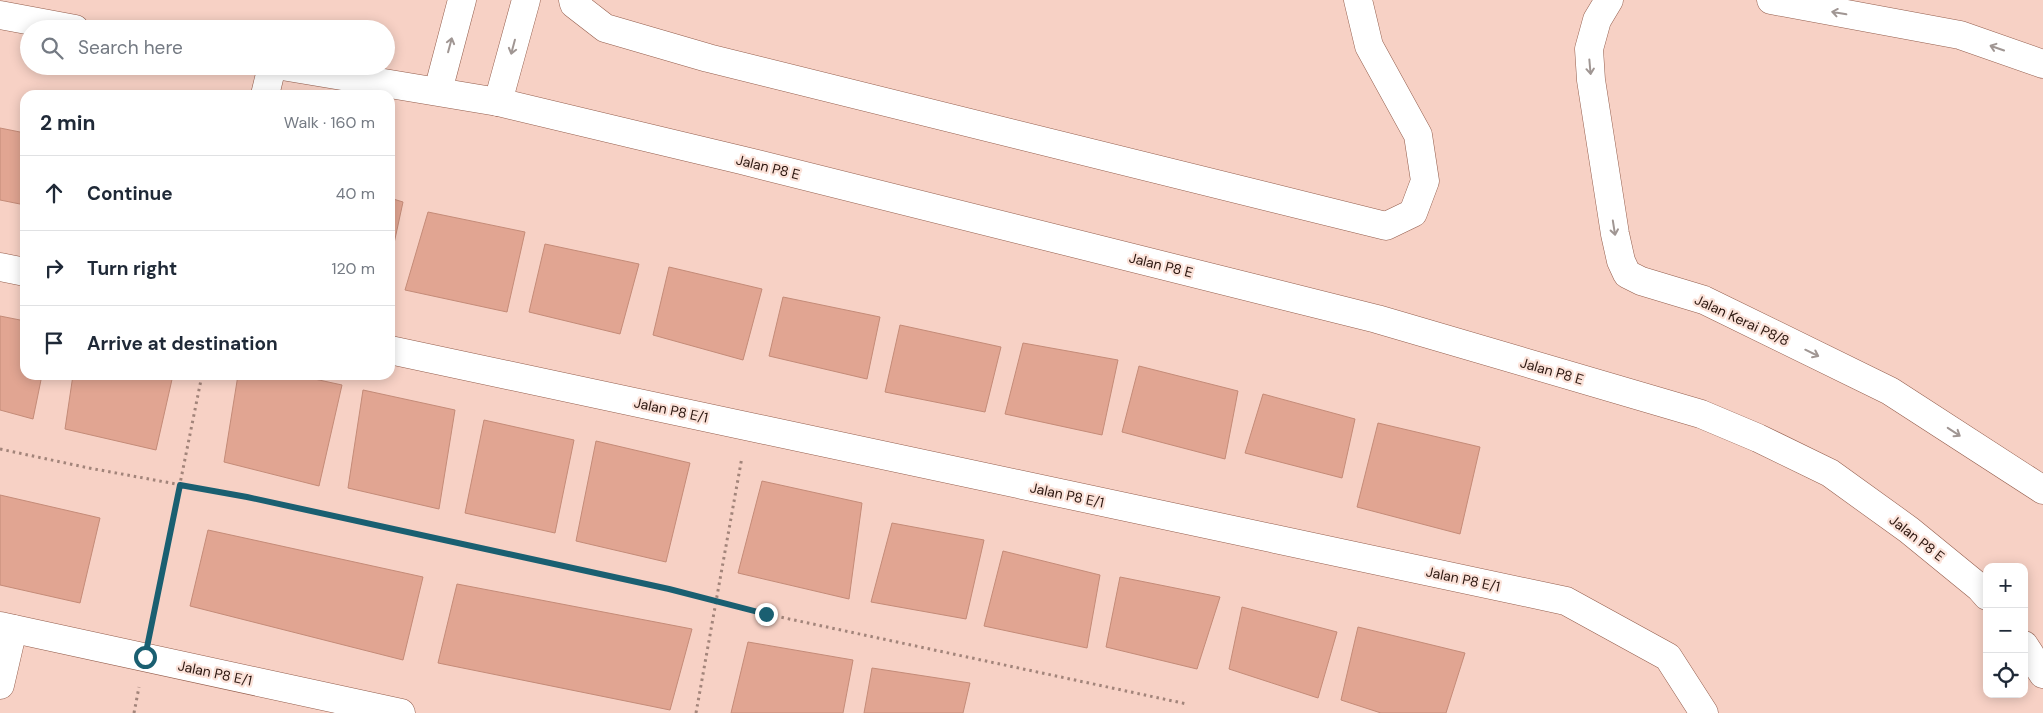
<!DOCTYPE html>
<html lang="en">
<head>
<meta charset="utf-8">
<style>
  :root { --surface:#fff; --page:#f6f6f7; --text:#1f2937; --muted:#747a83; --line:#e0e1e3 }
  body { margin:0; font-family:"DM Sans",sans-serif; background:var(--page); color:var(--text) }
  .controls { position:absolute; right:15px; bottom:15px; display:grid; overflow:hidden; border-radius:10px; box-shadow:0 2px 12px #0003 }
  .controls button { width:45px; height:45px; display:grid; place-items:center; padding:0; border:0; border-bottom:1px solid var(--line); background:var(--surface); color:var(--text); font:25px sans-serif }
  .stop { position:absolute; width:15px; height:15px; margin:-11px; border:4px solid #1a5f71; border-radius:50%; background:#fff }
  .stop.end { background:#1a5f71; border-color:#fff; box-shadow:0 1px 5px #0008 }
  .list { margin:0; padding:0; list-style:none }
  h2 { display:flex; justify-content:space-between; align-items:center; height:65px; margin:0; padding:0 20px; font-size:21px }
  h2 small { font-size:16px; font-weight:400; color:var(--muted) }
  .list li { display:grid; grid-template-columns:32px 1fr auto; gap:15px; align-items:center; box-sizing:border-box; height:75px; padding:0 20px; border-top:1px solid var(--line) }
  .list b { display:block; font-size:19px; white-space:nowrap }
  .list em { font-size:16px; font-style:normal; color:var(--muted) }
  .icon { flex:none; width:28px; height:28px; fill:none; stroke:currentColor; stroke-width:2; stroke-linecap:round; stroke-linejoin:round }
  .map { position:relative; flex:none; width:2043px; height:713px; overflow:hidden }
  .search { position:absolute; background:var(--surface); box-shadow:0 2px 12px #0003; left:20px; top:20px; width:375px; height:55px; display:flex; align-items:center; gap:12px; box-sizing:border-box; padding:0 18px; border-radius:28px; color:var(--muted); font-size:19px }
  .panel { position:absolute; background:var(--surface); box-shadow:0 2px 12px #0003; left:20px; top:90px; width:375px; height:290px; border-radius:15px }
  .map>svg:first-child { display:block }
</style>
</head>
<body>
<div class="map">
<svg width="2043" height="713" viewBox="0 0 2043 713">
  <rect width="100%" height="100%" fill="#f7d1c5"/>
  <!-- building -->
  <g fill="#e1a592" stroke="#c48b78">
    <path d="M0 128 25 133V205L0 200Z"/>
    <path d="M390 198 403 202 390 262Z"/>
    <path d="M428 212 525 232 507 312 405 290Z"/>
    <path d="M545 244 639 264 620 334 529 312Z"/>
    <path d="M669 267 762 289 743 360 653 335Z"/>
    <path d="M783 297 880 317 867 379 769 356Z"/>
    <path d="M0 316 25 321V375H42L33 419 0 410Z"/>
    <path d="M900 325 1001 347 985 412 885 392Z"/>
    <path d="M1023 343 1118 360 1102 435 1005 414Z"/>
    <path d="M1139 366 1238 391 1225 459 1122 432Z"/>
    <path d="M73 375H173L156 450 65 429Z"/>
    <path d="M238 375H296L342 385 319 486 224 462Z"/>
    <path d="M363 390 455 410 439 509 348 488Z"/>
    <path d="M1263 394 1355 419 1342 478 1245 453Z"/>
    <path d="M484 420 574 440 555 533 465 513Z"/>
    <path d="M1378 423 1480 447 1460 534 1357 507Z"/>
    <path d="M596 441 690 463 666 562 576 541Z"/>
    <path d="M762 481 862 503 849 599 738 573Z"/>
    <path d="M0 495 100 518 80 603 0 585Z"/>
    <path d="M892 523 984 540 966 619 871 602Z"/>
    <path d="M208 530 423 577 403 660 190 606Z"/>
    <path d="M1003 551 1100 575 1087 648 984 626Z"/>
    <path d="M1120 577 1220 597 1197 669 1106 647Z"/>
    <path d="M457 584 692 629 670 710 438 663Z"/>
    <path d="M1242 607 1337 632 1318 698 1229 669Z"/>
    <path d="M1358 627 1465 653 1446 713H1381L1341 700Z"/>
    <path d="M748 642 853 660 843 713H731Z"/>
    <path d="M872 668 970 683 963 713H864Z"/>
  </g>
  <g fill="none" stroke-linecap="round" stroke-linejoin="round">
    <defs>
      <g id="minor">
        <path d="M573 0 574 4 605 28 708 58 1386 226 1413 213 1425 181 1418 135 1369 46 1358 0"/>
        <path d="M1609 0 1597 20 1589 49 1591 80 1615 234 1621 261 1627 274 1641 281 1704 300 1890 391 2043 490"/>
        <path d="M1771 0 1960 35 2043 64"/>
        <path d="M0 15 75 29"/>
        <path d="M282 66 498 102 741 160 1377 319 1701 414 1758 438 1830 473 1909 530 1980 588 1987 596"/>
        <path d="M438 91 462 0"/>
        <path d="M265 95 272 66"/>
        <path d="M498 102 526 0"/>
        <path d="M0 267 25 272"/>
        <path d="M390 350 1566 601 1668 657 1704 713"/>
        <path d="M0 626 401 713"/>
        <path d="M2024 645 2043 674"/>
        <path d="M0 685 13 629"/>
      </g>
    </defs>
    <!-- minor casing -->
    <use href="#minor" stroke="#935d4c" stroke-width="29"/>
    <!-- path -->
    <g stroke="#a2847a" stroke-width="3" stroke-dasharray="2.5 4" stroke-linecap="butt">
      <path d="M0 449 89 468 247 497 669 589 766 614 1187 704"/>
      <path d="M151 627 202 375"/>
      <path d="M134 713 139 687"/>
      <path d="M696 713 742 457"/>
    </g>
    <!-- minor -->
    <use href="#minor" stroke="#fff" stroke-width="28"/>
  </g>
  <!-- one-way arrows -->
  <defs><path id="oneway-shaft" d="M-6 0H5M1.5-3L5.5 0L1.5 3" fill="none" stroke-width="1.6" stroke-linecap="round" stroke-linejoin="round" transform="scale(1.25)"/></defs>
  <g stroke="#a09693">
    <use href="#oneway-shaft" transform="translate(1839 13) rotate(-170)"/>
    <use href="#oneway-shaft" transform="translate(450 45) rotate(-75)"/>
    <use href="#oneway-shaft" transform="translate(513 47) rotate(105)"/>
    <use href="#oneway-shaft" transform="translate(1997 48) rotate(-161)"/>
    <use href="#oneway-shaft" transform="translate(1590 67) rotate(85)"/>
    <use href="#oneway-shaft" transform="translate(1614 228) rotate(81)"/>
    <use href="#oneway-shaft" transform="translate(1812 353) rotate(26)"/>
    <use href="#oneway-shaft" transform="translate(1954 432) rotate(33)"/>
  </g>
  <g fill="none" stroke-linecap="round" stroke-linejoin="round">
    <!-- route -->
    <path stroke="#1a5f71" stroke-width="6" d="M145 657 180 485 247 497 669 589 766 614"/>
  </g>
  <g text-anchor="middle" dominant-baseline="central" stroke-width="4.5" stroke-linejoin="round" paint-order="stroke">
    <!-- street labels -->
    <g font-size="14" fill="#2b160f" stroke="#fbe2d9">
      <text transform="translate(768 167) rotate(14)">Jalan P8 E</text>
      <text transform="translate(1161 265) rotate(14)">Jalan P8 E</text>
      <text transform="translate(1742 320) rotate(25)">Jalan Kerai P8/8</text>
      <text transform="translate(1552 371) rotate(16)">Jalan P8 E</text>
      <text transform="translate(671 410) rotate(12)">Jalan P8 E/1</text>
      <text transform="translate(1067 495) rotate(12)">Jalan P8 E/1</text>
      <text transform="translate(1917 538) rotate(38)">Jalan P8 E</text>
      <text transform="translate(1463 579) rotate(12)">Jalan P8 E/1</text>
      <text transform="translate(215 673) rotate(12)">Jalan P8 E/1</text>
    </g>
  </g>
</svg>
<div class="controls">
<button>+</button>
<button>−</button>
<button><svg class="icon" aria-label="locate" viewBox="0 0 24 24"><circle cx="12" cy="12" r="6"/><path d="M12 2v4M12 18v4M2 12h4M18 12h4"/></svg></button>
</div>
<div class="stop" style="left:145px;top:657px"></div>
<div class="stop end" style="left:766px;top:614px"></div>
<div class="search"><svg class="icon" aria-label="search" viewBox="0 0 24 24"><circle cx="10" cy="10" r="6"/><path d="M15 15l6 6"/></svg>Search here</div>
<section class="panel">
<h2>2 min<small>Walk · 160 m</small></h2>
<ul class="list">
<li><svg class="icon" aria-label="ahead" viewBox="0 0 24 24"><path d="M12 20V5M6 11l6-6 6 6"/></svg><div><b>Continue</b></div><em>40 m</em></li>
<li><svg class="icon" aria-label="right" viewBox="0 0 24 24"><path d="M7 20v-9h11M14 6l5 5-5 5"/></svg><div><b>Turn right</b></div><em>120 m</em></li>
<li><svg class="icon" aria-label="arrive" viewBox="0 0 24 24"><path d="M6 21V4h12l-3 4 3 4H6"/></svg><div><b>Arrive at destination</b></div></li>
</ul>
</section>
</div>
</body>
</html>
